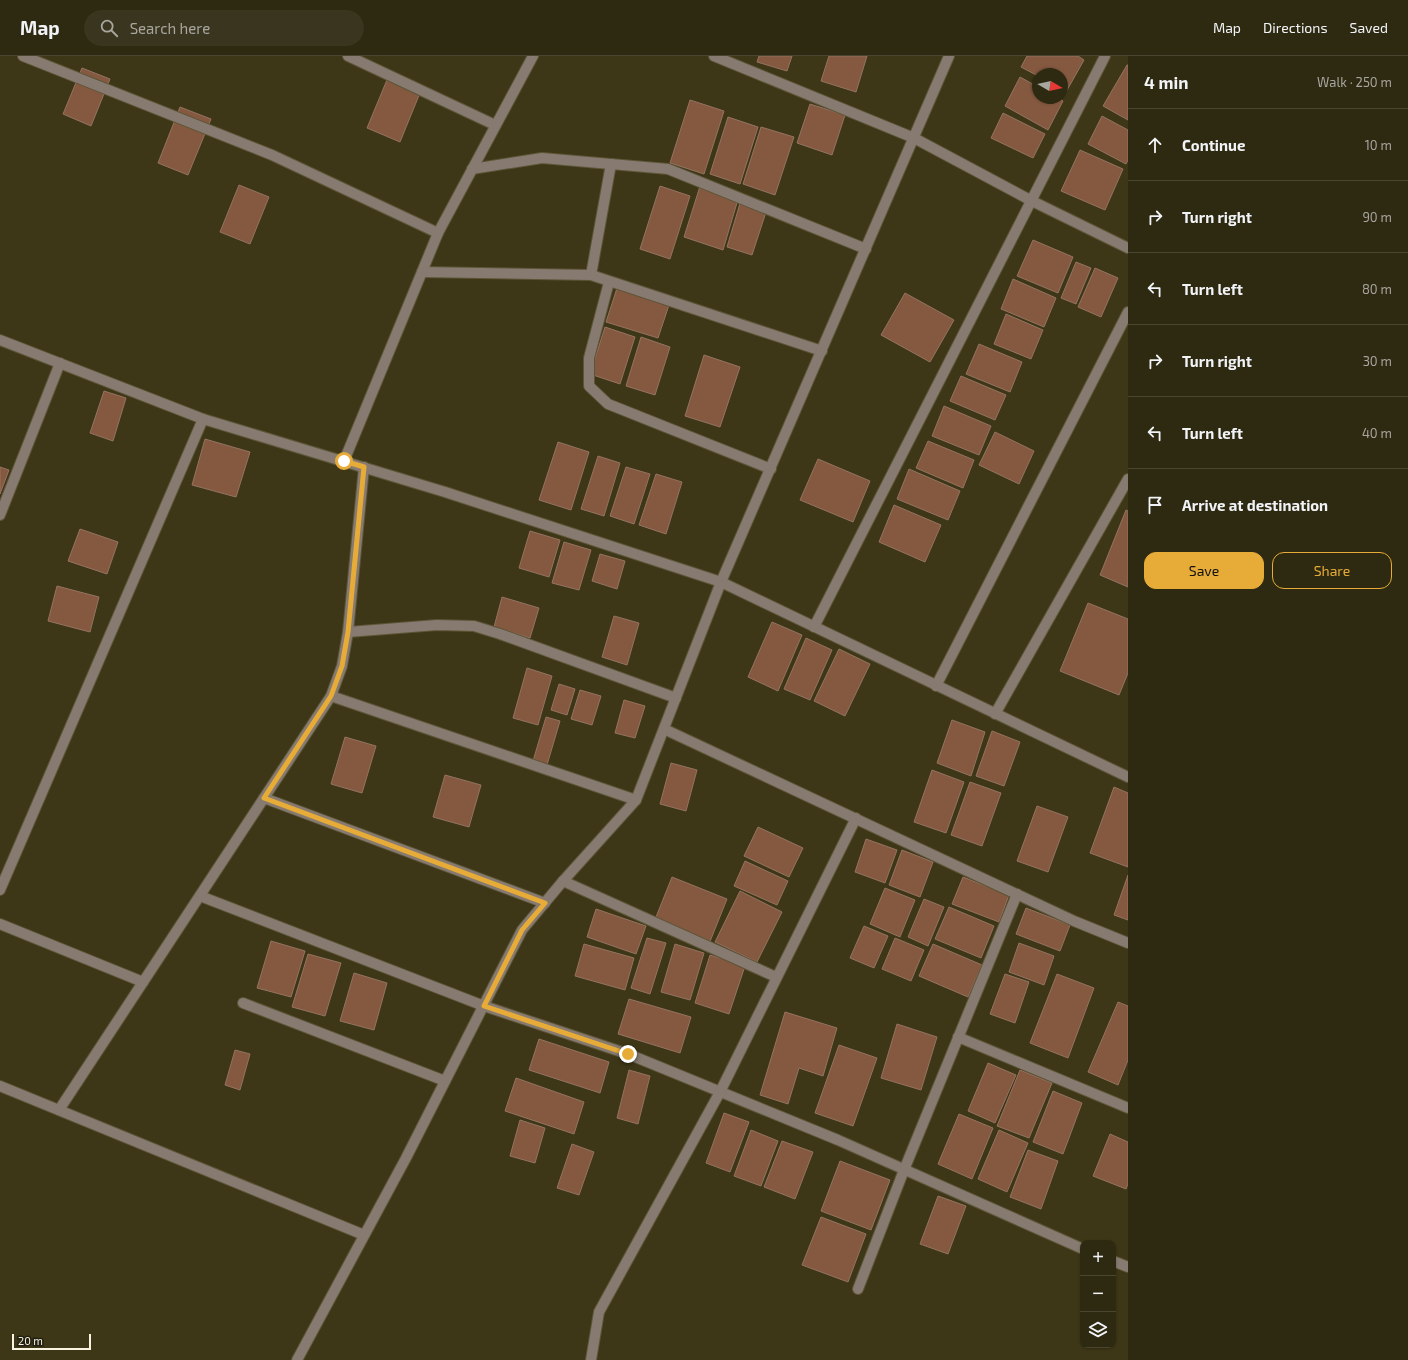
<!DOCTYPE html>
<html lang="en">
<head>
<meta charset="utf-8">
<style>
  :root { --surface:#2e2911; --page:#3a351f; --text:#f1f3f6; --muted:#a7a69f; --line:#494531; --accent:#e7ac37 }
  body { margin:0; font-family:"Exo 2",sans-serif; background:var(--page); color:var(--text) }
  .controls { position:absolute; right:12px; bottom:12px; display:grid; overflow:hidden; border-radius:8px; box-shadow:0 1px 3px #0004 }
  .controls button { width:36px; height:36px; display:grid; place-items:center; padding:0; border:0; border-bottom:1px solid var(--line); background:var(--surface); color:var(--text); font:20px sans-serif }
  .compass { position:absolute; left:1032px; top:12px; width:36px; height:36px; border-radius:50%; background:var(--surface); box-shadow:0 1px 3px #0004; rotate:99deg }
  .scale { position:absolute; left:12px; bottom:10px; width:79px; box-sizing:border-box; padding-left:4px; border:2px solid #f8f4e1; border-top:0; font-size:11px; line-height:14px; white-space:nowrap; color:#f8f4e1; -webkit-text-stroke:3px #211f11; paint-order:stroke }
  .stop { position:absolute; width:12px; height:12px; margin:-9px; border:3px solid #e7ac37; border-radius:50%; background:#fff }
  .stop.end { background:#e7ac37; border-color:#fff; box-shadow:0 1px 4px #0008 }
  .list { margin:0; padding:0; list-style:none }
  h2 { display:flex; justify-content:space-between; align-items:center; height:52px; margin:0; padding:0 16px; font-size:17px }
  h2 small { font-size:13px; font-weight:400; color:var(--muted) }
  .list li { display:grid; grid-template-columns:26px 1fr auto; gap:12px; align-items:center; box-sizing:border-box; height:72px; padding:0 16px; border-top:1px solid var(--line) }
  .list b { display:block; font-size:15px; white-space:nowrap }
  .list em { font-size:13px; font-style:normal; color:var(--muted) }
  .actions { display:flex; gap:8px; padding:12px 16px }
  .actions a { flex:1; padding:9px 0; border:1px solid var(--accent); border-radius:12px; text-align:center; font-size:14px; color:var(--accent) }
  .actions .main { background:var(--accent); color:#111 }
  .icon { flex:none; width:22px; height:22px; fill:none; stroke:currentColor; stroke-width:2; stroke-linecap:round; stroke-linejoin:round }
  .map { position:relative; flex:none; width:1128px; height:1304px; overflow:hidden }
  header { display:flex; align-items:center; gap:24px; box-sizing:border-box; height:56px; padding:0 20px; background:var(--surface); border-bottom:1px solid var(--line) }
  header strong { font-size:19px }
  nav { display:flex; gap:22px; margin-inline-start:auto; font-size:14px }
  .search { width:280px; height:36px; background:var(--page); display:flex; align-items:center; gap:10px; box-sizing:border-box; padding:0 14px; border-radius:22px; color:var(--muted); font-size:15px }
  main { display:flex }
  aside { flex:1; background:var(--surface) }
  .map>svg:first-child { display:block }
</style>
</head>
<body>
<header>
<strong>Map</strong>
<div class="search"><svg class="icon" aria-label="search" viewBox="0 0 24 24"><circle cx="10" cy="10" r="6"/><path d="M15 15l6 6"/></svg>Search here</div>
<nav><a>Map</a><a>Directions</a><a>Saved</a></nav>
</header>
<main>
<div class="map">
<svg width="1128" height="1304" viewBox="0 0 1128 1304">
  <rect width="100%" height="100%" fill="#3e3717"/>
  <!-- building -->
  <g fill="#855940" stroke="#947361">
    <path d="M759 0H792L787 15 757 6Z"/>
    <path d="M829 0H867L856 36 821 25Z"/>
    <path d="M1027 0H1078L1084 4 1066 36 1062 34V18H1038V20L1021 11Z"/>
    <path d="M1127 9H1128V64L1103 50Z"/>
    <path d="M82 12 110 23 91 70 63 58Z"/>
    <path d="M389 19 422 32 400 86 367 72Z"/>
    <path d="M1020 21 1038 31V42H1058L1063 45 1048 74 1005 50Z"/>
    <path d="M690 44 724 55 704 118 670 107Z"/>
    <path d="M810 48 845 59 832 99 797 87Z"/>
    <path d="M180 51 211 63 188 119 158 107Z"/>
    <path d="M1003 57 1045 78 1033 102 991 82Z"/>
    <path d="M1102 60 1128 74V104L1126 108 1088 88Z"/>
    <path d="M728 61 758 71 740 128 710 118Z"/>
    <path d="M761 71 794 81 775 139 743 128Z"/>
    <path d="M1080 94 1123 113 1105 154 1061 135Z"/>
    <path d="M701 127 739 140 723 194 684 181Z"/>
    <path d="M239 129 269 141 250 188 220 176Z"/>
    <path d="M660 130 690 140 670 203 640 193Z"/>
    <path d="M741 144 767 153 752 199 727 191Z"/>
    <path d="M1033 184 1073 201 1058 237 1017 220Z"/>
    <path d="M1076 206 1091 212 1076 248 1061 242Z"/>
    <path d="M1095 212 1118 222 1101 261 1078 251Z"/>
    <path d="M1013 223 1056 242 1044 271 1001 253Z"/>
    <path d="M619 226 671 243 658 282 606 266Z"/>
    <path d="M905 237 954 264 930 306 881 279Z"/>
    <path d="M1006 258 1043 274 1031 303 994 288Z"/>
    <path d="M605 271 635 281 620 328 590 318Z"/>
    <path d="M641 281 670 291 655 339 626 330Z"/>
    <path d="M979 288 1022 306 1010 336 966 318Z"/>
    <path d="M704 299 740 311 720 371 685 360Z"/>
    <path d="M961 320 1006 339 995 364 950 345Z"/>
    <path d="M104 335 126 342 113 385 90 377Z"/>
    <path d="M944 350 991 370 979 399 932 380Z"/>
    <path d="M995 376 1034 395 1019 428 979 409Z"/>
    <path d="M205 383 250 396 236 441 192 429Z"/>
    <path d="M928 385 974 404 963 432 916 412Z"/>
    <path d="M558 386 589 396 571 454 539 444Z"/>
    <path d="M598 400 620 407 604 460 581 453Z"/>
    <path d="M818 403 870 425 853 466 800 444Z"/>
    <path d="M0 411 9 414 0 438Z"/>
    <path d="M626 411 650 418 634 468 610 460Z"/>
    <path d="M909 413 960 435 948 464 897 443Z"/>
    <path d="M656 418 682 426 666 478 639 469Z"/>
    <path d="M894 449 941 469 925 506 879 486Z"/>
    <path d="M1126 454 1128 455V531L1100 519Z"/>
    <path d="M80 473 118 486 107 518 68 505Z"/>
    <path d="M530 475 560 484 549 521 519 512Z"/>
    <path d="M564 486 591 494 579 534 552 527Z"/>
    <path d="M600 498 625 505 617 533 592 525Z"/>
    <path d="M57 530 99 541 90 576 48 565Z"/>
    <path d="M502 541 539 552 530 582 494 571Z"/>
    <path d="M1088 547 1128 563V617L1119 639 1060 615Z"/>
    <path d="M614 560 639 567 627 609 602 601Z"/>
    <path d="M772 566 802 579 778 635 748 621Z"/>
    <path d="M806 582 832 594 810 644 784 633Z"/>
    <path d="M839 593 870 608 845 660 814 645Z"/>
    <path d="M527 612 552 620 538 669 513 662Z"/>
    <path d="M559 628 575 633 567 659 551 654Z"/>
    <path d="M580 634 601 640 592 669 571 663Z"/>
    <path d="M624 644 645 650 635 682 615 677Z"/>
    <path d="M546 661 560 665 547 709 533 705Z"/>
    <path d="M952 664 985 676 971 720 937 707Z"/>
    <path d="M992 675 1020 686 1004 730 976 720Z"/>
    <path d="M345 681 376 690 362 737 331 728Z"/>
    <path d="M671 707 697 714 686 755 660 748Z"/>
    <path d="M932 714 964 726 946 777 914 766Z"/>
    <path d="M445 719 481 729 469 771 433 761Z"/>
    <path d="M970 726 1001 737 982 790 951 779Z"/>
    <path d="M1114 731 1128 737V811L1090 797Z"/>
    <path d="M1037 750 1068 761 1048 816 1017 805Z"/>
    <path d="M758 771 803 792 789 821 744 800Z"/>
    <path d="M866 783 897 794 885 827 855 816Z"/>
    <path d="M902 794 933 806 920 841 889 829Z"/>
    <path d="M745 805 788 825 777 849 734 830Z"/>
    <path d="M1128 819V864L1114 859Z"/>
    <path d="M672 821 727 843 709 888 654 866Z"/>
    <path d="M963 821 1009 839 999 866 952 848Z"/>
    <path d="M885 832 915 844 900 881 870 868Z"/>
    <path d="M740 835 782 856 757 906 715 886Z"/>
    <path d="M924 843 944 851 928 890 908 881Z"/>
    <path d="M949 851 994 870 981 902 935 883Z"/>
    <path d="M1026 852 1070 869 1060 895 1016 878Z"/>
    <path d="M596 853 646 870 636 898 587 881Z"/>
    <path d="M864 870 888 880 874 912 850 902Z"/>
    <path d="M647 882 666 887 650 938 631 932Z"/>
    <path d="M895 882 924 894 911 925 882 913Z"/>
    <path d="M271 885 305 895 291 941 257 932Z"/>
    <path d="M1019 887 1054 900 1044 929 1009 916Z"/>
    <path d="M584 888 634 902 625 934 575 920Z"/>
    <path d="M675 888 704 897 690 944 661 936Z"/>
    <path d="M933 888 982 909 968 941 919 920Z"/>
    <path d="M308 898 341 907 325 960 292 951Z"/>
    <path d="M710 899 745 910 729 958 695 947Z"/>
    <path d="M354 917 387 927 374 974 340 965Z"/>
    <path d="M1005 918 1029 926 1015 967 990 958Z"/>
    <path d="M1057 918 1094 932 1068 1002 1030 987Z"/>
    <path d="M629 943 691 961 680 997 618 978Z"/>
    <path d="M1118 946 1128 950V1004L1118 1029 1088 1016Z"/>
    <path d="M785 956 837 972 823 1020 799 1012 788 1048 760 1039Z"/>
    <path d="M897 968 937 981 921 1034 881 1022Z"/>
    <path d="M539 983 609 1006 600 1037 529 1014Z"/>
    <path d="M839 989 877 1002 853 1070 815 1057Z"/>
    <path d="M235 994 250 998 240 1034 225 1029Z"/>
    <path d="M988 1007 1016 1019 995 1067 968 1055Z"/>
    <path d="M629 1014 650 1020 638 1068 617 1062Z"/>
    <path d="M1020 1014 1052 1027 1029 1082 997 1070Z"/>
    <path d="M516 1022 584 1046 574 1078 505 1055Z"/>
    <path d="M1053 1035 1082 1047 1063 1098 1033 1086Z"/>
    <path d="M724 1057 749 1066 730 1116 706 1107Z"/>
    <path d="M959 1058 993 1072 972 1123 938 1108Z"/>
    <path d="M520 1064 545 1072 535 1107 510 1100Z"/>
    <path d="M751 1074 778 1085 761 1130 734 1120Z"/>
    <path d="M999 1074 1028 1087 1007 1136 978 1123Z"/>
    <path d="M1110 1078 1128 1086V1128L1126 1133 1093 1120Z"/>
    <path d="M782 1085 813 1096 795 1143 764 1131Z"/>
    <path d="M572 1088 594 1096 579 1139 557 1132Z"/>
    <path d="M1028 1094 1058 1105 1041 1153 1010 1141Z"/>
    <path d="M840 1105 890 1124 871 1174 821 1155Z"/>
    <path d="M938 1140 966 1150 948 1198 920 1188Z"/>
    <path d="M821 1161 866 1178 848 1226 802 1209Z"/>
  </g>
  <g fill="none" stroke-linecap="round" stroke-linejoin="round">
    <defs>
      <g id="minor">
        <path d="M23 0 272 99 438 177 344 405"/>
        <path d="M348 0 495 69"/>
        <path d="M714 0 914 82 1032 145 1128 192"/>
        <path d="M472 113 542 102 668 113 866 193"/>
        <path d="M438 177 533 0"/>
        <path d="M422 216 591 219 822 295"/>
        <path d="M591 219 611 108"/>
        <path d="M609 226 589 302V330L608 348 771 413"/>
        <path d="M0 284 203 363 445 436 721 526 1128 721"/>
        <path d="M0 459 60 307"/>
        <path d="M814 571 1105 0"/>
        <path d="M348 576 437 569 474 570 500 578 676 642"/>
        <path d="M936 630 1128 256"/>
        <path d="M331 640 636 744"/>
        <path d="M995 658 1128 423"/>
        <path d="M664 673 1074 865 1128 887"/>
        <path d="M264 742 545 847"/>
        <path d="M563 825 776 921"/>
        <path d="M0 834 203 363"/>
        <path d="M200 840 484 950 628 998 838 1084 1083 1193"/>
        <path d="M0 868 143 926"/>
        <path d="M243 947 445 1025"/>
        <path d="M958 981 1128 1052"/>
        <path d="M0 1030 364 1179"/>
        <path d="M59 1054 331 640 342 610 348 576 364 411"/>
        <path d="M1113 1205 1128 1211"/>
        <path d="M858 1233 904 1114 1017 838"/>
        <path d="M297 1304 406 1102 522 874 563 825 636 744 721 526 949 0"/>
        <path d="M591 1304 599 1256 720 1036 856 762"/>
      </g>
    </defs>
    <!-- minor casing -->
    <use href="#minor" stroke="#5c5537" stroke-width="12"/>
    <!-- minor -->
    <use href="#minor" stroke="#877a70" stroke-width="10"/>
  </g>
  <g fill="none" stroke-linecap="round" stroke-linejoin="round">
    <!-- route -->
    <path stroke="#e7ac37" stroke-width="5" d="M344 405 364 411 348 576 342 610 331 640 264 742 545 847 522 874 484 950 628 998"/>
  </g>
</svg>
<div class="controls">
<button>+</button>
<button>−</button>
<button><svg class="icon" aria-label="layers" viewBox="0 0 24 24"><path d="M12 4l9 5-9 5-9-5zM3 14l9 5 9-5"/></svg></button>
</div>
<svg class="compass" viewBox="-18 -18 36 36"><path d="M0-13l5 13h-10z" fill="#e53935"/><path d="M0 13l5-13h-10z" fill="#a7a69f"/></svg>
<div class="scale">20 m</div>
<div class="stop" style="left:344px;top:405px"></div>
<div class="stop end" style="left:628px;top:998px"></div>
</div>
<aside>
<h2>4 min<small>Walk · 250 m</small></h2>
<ul class="list">
<li><svg class="icon" aria-label="ahead" viewBox="0 0 24 24"><path d="M12 20V5M6 11l6-6 6 6"/></svg><div><b>Continue</b></div><em>10 m</em></li>
<li><svg class="icon" aria-label="right" viewBox="0 0 24 24"><path d="M7 20v-9h11M14 6l5 5-5 5"/></svg><div><b>Turn right</b></div><em>90 m</em></li>
<li><svg class="icon" aria-label="left" viewBox="0 0 24 24"><path d="M17 20v-9H6M10 6l-5 5 5 5"/></svg><div><b>Turn left</b></div><em>80 m</em></li>
<li><svg class="icon" aria-label="right" viewBox="0 0 24 24"><path d="M7 20v-9h11M14 6l5 5-5 5"/></svg><div><b>Turn right</b></div><em>30 m</em></li>
<li><svg class="icon" aria-label="left" viewBox="0 0 24 24"><path d="M17 20v-9H6M10 6l-5 5 5 5"/></svg><div><b>Turn left</b></div><em>40 m</em></li>
<li><svg class="icon" aria-label="arrive" viewBox="0 0 24 24"><path d="M6 21V4h12l-3 4 3 4H6"/></svg><div><b>Arrive at destination</b></div></li>
</ul>
<div class="actions"><a class="main">Save</a><a>Share</a></div>
</aside>
</main>
</body>
</html>
